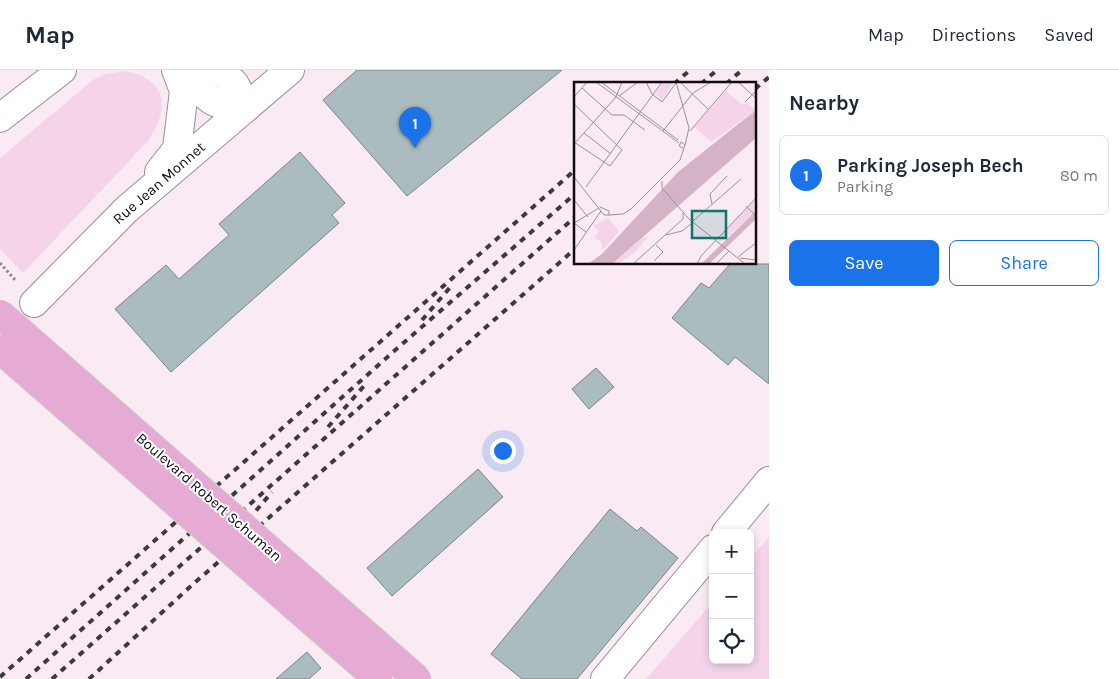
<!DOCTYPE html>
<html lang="en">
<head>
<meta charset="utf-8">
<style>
  :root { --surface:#fff; --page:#f6f6f7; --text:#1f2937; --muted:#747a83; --line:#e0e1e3; --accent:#1a73e8 }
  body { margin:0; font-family:Karla,sans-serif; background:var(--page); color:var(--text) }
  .controls { position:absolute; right:15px; bottom:15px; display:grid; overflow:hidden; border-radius:8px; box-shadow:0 2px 8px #0003 }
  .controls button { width:45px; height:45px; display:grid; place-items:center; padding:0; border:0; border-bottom:1px solid var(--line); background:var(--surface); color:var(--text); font:25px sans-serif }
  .you { position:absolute; left:502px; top:380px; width:18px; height:18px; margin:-12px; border:4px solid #fff; border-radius:50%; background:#1a73e8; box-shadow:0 0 0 8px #1a73e833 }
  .badge { display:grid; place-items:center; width:32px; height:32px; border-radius:50%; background:var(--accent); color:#fff; font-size:16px; font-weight:700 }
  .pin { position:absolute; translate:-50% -41px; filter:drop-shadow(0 1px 2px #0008) }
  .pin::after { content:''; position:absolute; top:26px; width:18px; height:15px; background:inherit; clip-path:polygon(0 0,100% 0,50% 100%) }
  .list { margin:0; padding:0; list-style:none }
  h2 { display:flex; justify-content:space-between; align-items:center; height:65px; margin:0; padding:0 20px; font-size:21px }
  h2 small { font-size:16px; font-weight:400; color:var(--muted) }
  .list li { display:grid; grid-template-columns:32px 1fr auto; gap:15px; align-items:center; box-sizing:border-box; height:80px; margin:0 10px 10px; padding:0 10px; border:1px solid var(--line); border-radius:8px }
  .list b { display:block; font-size:19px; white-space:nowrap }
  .list p { margin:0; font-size:16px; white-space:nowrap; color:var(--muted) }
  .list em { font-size:16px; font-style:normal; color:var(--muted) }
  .actions { display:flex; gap:10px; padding:15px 20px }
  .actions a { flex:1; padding:11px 0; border:1px solid var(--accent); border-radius:8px; text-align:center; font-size:18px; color:var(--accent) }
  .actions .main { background:var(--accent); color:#fff }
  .icon { flex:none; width:28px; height:28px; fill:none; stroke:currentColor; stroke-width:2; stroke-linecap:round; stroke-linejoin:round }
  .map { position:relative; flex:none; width:769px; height:609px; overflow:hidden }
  header { display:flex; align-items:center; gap:30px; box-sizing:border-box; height:70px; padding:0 25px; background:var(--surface); border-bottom:1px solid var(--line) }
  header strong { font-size:24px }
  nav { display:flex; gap:28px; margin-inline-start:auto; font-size:18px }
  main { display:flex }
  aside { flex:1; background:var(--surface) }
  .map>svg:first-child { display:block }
</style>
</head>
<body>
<header>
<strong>Map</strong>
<nav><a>Map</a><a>Directions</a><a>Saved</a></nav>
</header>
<main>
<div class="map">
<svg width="769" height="609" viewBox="0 0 769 609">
  <rect width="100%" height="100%" fill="#f9eaf3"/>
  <!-- green -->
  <g fill="#f5d4e9">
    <path d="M126 1C169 10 169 40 148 71L23 203 0 179V88L93 10 105 4Z"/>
    <path d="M769 467V609H646L713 532V590H750V489Z"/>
  </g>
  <!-- building -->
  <g fill="#abbcc1" stroke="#75858a">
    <path d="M357 0H562L407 126 323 30Z"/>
    <path d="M300 82 345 133 332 145 339 153 171 302 115 239 166 195 179 209 229 165 219 154Z"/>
    <path d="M730 194H769V314L735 287 728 295 672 248 701 213 709 218Z"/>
    <path d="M596 298 614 317 589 339 572 319Z"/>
    <path d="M478 399 503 427 392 526 367 498Z"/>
    <path d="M610 439 637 461 641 457 678 488 577 609H522L491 584Z"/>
    <path d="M307 582 321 598 309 609H276Z"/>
  </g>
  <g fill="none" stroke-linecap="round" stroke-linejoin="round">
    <defs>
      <g id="minor">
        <path d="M189 0C206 31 211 36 247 37"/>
        <path d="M219 0 234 13 247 37"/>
        <path d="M0 48 62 0"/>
        <path d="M159 102 177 79 184 21 176 0"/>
        <path d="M34 233 127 139 290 0"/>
        <path d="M726 463 769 411"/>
        <path d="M605 609 713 479"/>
      </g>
    </defs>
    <!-- minor casing -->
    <use href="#minor" stroke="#9a8c95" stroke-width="30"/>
    <!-- path -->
    <path stroke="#90858c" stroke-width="3" stroke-dasharray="2.5 2.5" stroke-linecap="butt" d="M0 193 16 211"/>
    <!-- minor -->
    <use href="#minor" stroke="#fff" stroke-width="28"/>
    <!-- rail -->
    <g stroke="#3f383c" stroke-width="4" stroke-dasharray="6 6" stroke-linecap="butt">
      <path d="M674 14 690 0"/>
      <path d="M701 14 717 0"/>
      <path d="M726 14 742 0"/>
      <path d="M755 19 769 7"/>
      <path d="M422 250 453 214"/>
      <path d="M328 357 364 316"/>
      <path d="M217 486 272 422"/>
      <path d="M0 607 575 100"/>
      <path d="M26 609 393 282 575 124"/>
      <path d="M52 609 575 147"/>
      <path d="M89 609 191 516 575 179"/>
    </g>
    <defs>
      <g id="primary-bridge">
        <path d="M0 244 417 609"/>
        <path d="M0 279 378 609"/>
      </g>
    </defs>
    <!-- primary-bridge casing -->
    <use href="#primary-bridge" stroke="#cfcecf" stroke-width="30" stroke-linecap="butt"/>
    <!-- primary-bridge -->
    <use href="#primary-bridge" stroke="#e6abd4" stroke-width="28"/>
  </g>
  <g text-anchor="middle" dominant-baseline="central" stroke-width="4" stroke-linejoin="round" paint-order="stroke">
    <!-- street labels -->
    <g font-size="15" fill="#110c0f" stroke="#fff">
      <text transform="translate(159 113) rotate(-41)">Rue Jean Monnet</text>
      <text transform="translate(209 427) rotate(41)">Boulevard Robert Schuman</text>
    </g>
  </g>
  <!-- overview -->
  <g transform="translate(574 12)">
    <rect width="182" height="182" fill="#f9eaf3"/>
    <path d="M90 0H100L88 17 81 12ZM152 9 167 22 172 21 182 28 137 60 120 45ZM180 119 181 130 145 162 143 160 160 138ZM34 136 45 149 29 168 27 160 21 156 25 149 19 144ZM70 155H74L61 170 44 182H38Z" fill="#f5d4e9"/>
    <path d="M182 28V56L38 182H14L28 172 104 90ZM182 129V137L135 182H127Z" fill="#d4b3c7"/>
    <path fill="none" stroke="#9c9198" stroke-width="1" d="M22 0 105 61M27 0 104 58M72 0 78 12 88 20 102 1M102 0 115 46 111 63M106 0 134 27M164 0 183 17M8 6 38 33H50L71 48M45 14 64 0M0 15 13 0M171 20 183 8M0 22 48 68 36 84 0 60M89 49 119 11 137 0M116 49 158 0M10 51 37 72M0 62 42 15 48 0M0 95 30 133H35V129L26 125M88 99V106L115 137 171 182M12 105 88 0M0 118 14 135M138 122 136 112 153 94M172 124 183 135M35 133 49 132 57 127 106 78 111 63 107 60 105 64 109 66M119 139 167 97M0 141 25 126M0 141 12 150M92 153 108 149 117 142M0 168 27 129M164 175 183 160M166 176 182 178M80 179 89 170 82 163M59 182 109 137V131M123 182 127 174 183 115M142 182 155 169"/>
    <path fill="#0f766e" fill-opacity="0.15" stroke="#0f766e" stroke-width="2.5" d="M118 129H152V156H118Z"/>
    <rect width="182" height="182" fill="none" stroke="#110c0f" stroke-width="2.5"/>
  </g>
</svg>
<div class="controls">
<button>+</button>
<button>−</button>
<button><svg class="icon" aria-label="locate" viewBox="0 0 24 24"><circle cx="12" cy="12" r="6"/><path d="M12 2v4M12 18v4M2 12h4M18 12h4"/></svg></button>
</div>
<div class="you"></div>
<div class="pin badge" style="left:415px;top:78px">1</div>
</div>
<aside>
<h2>Nearby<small></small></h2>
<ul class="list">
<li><span class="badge">1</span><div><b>Parking Joseph Bech</b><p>Parking</p></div><em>80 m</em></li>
</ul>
<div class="actions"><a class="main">Save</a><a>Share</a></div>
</aside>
</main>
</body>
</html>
